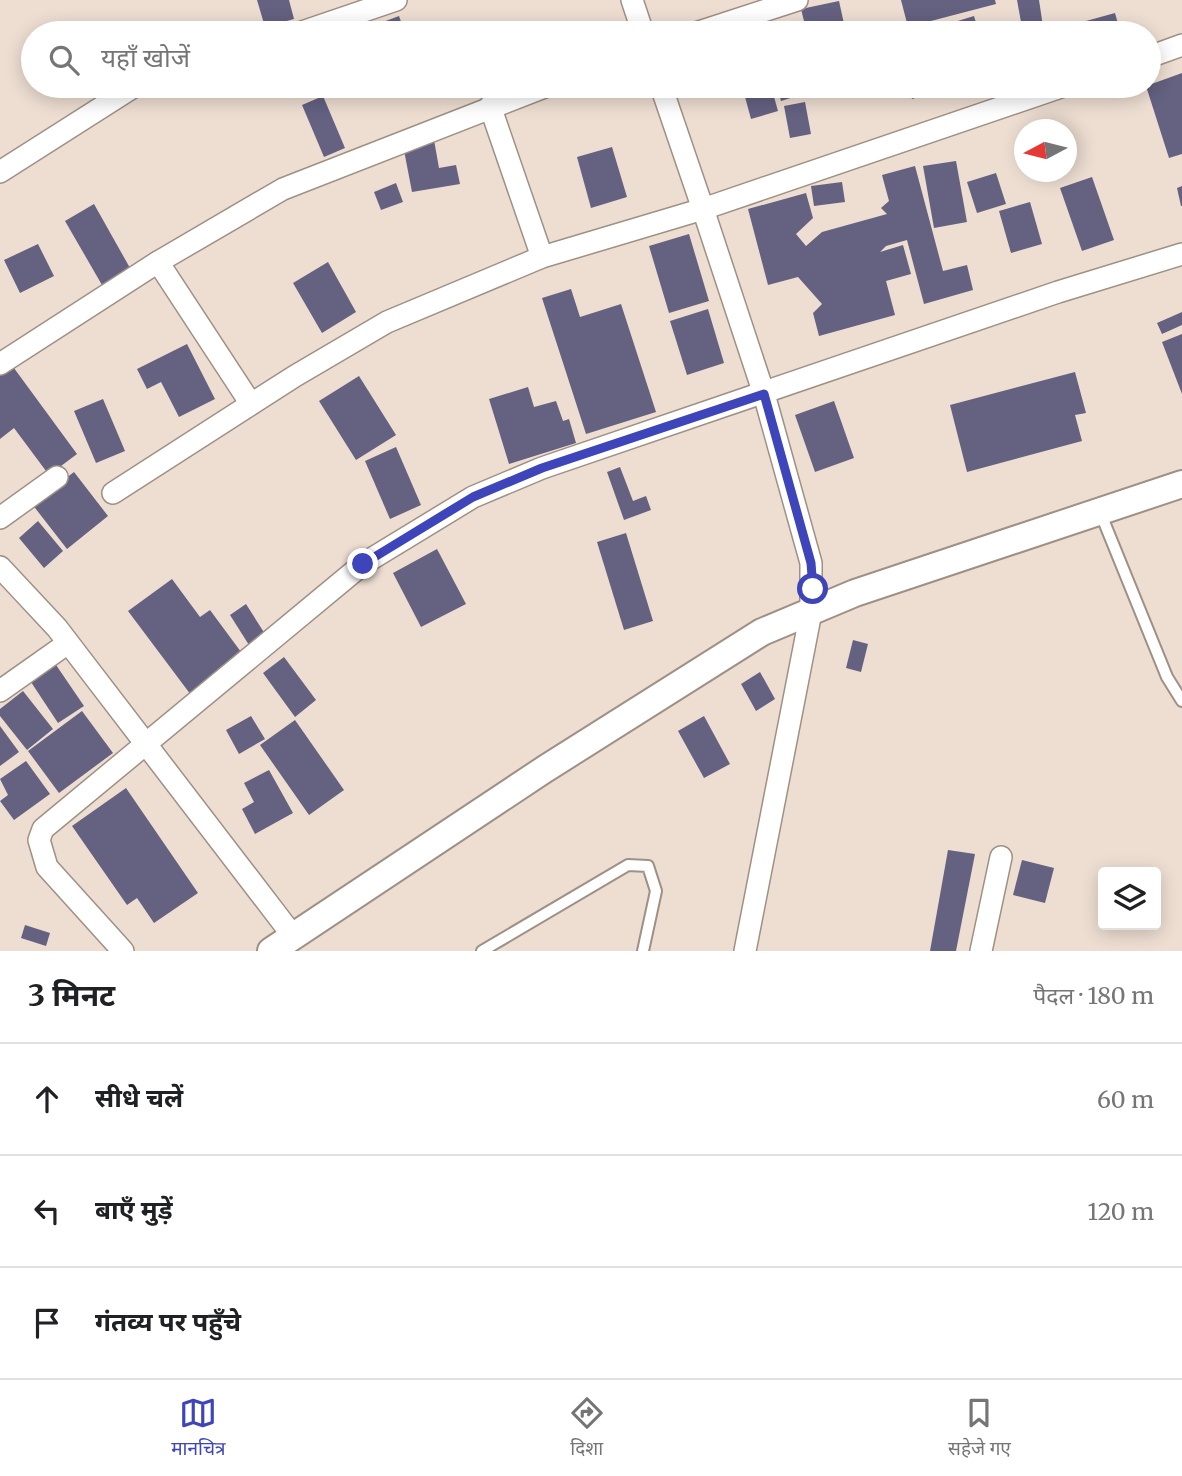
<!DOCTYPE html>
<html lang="hi">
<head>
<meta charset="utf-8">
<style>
  :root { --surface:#fff; --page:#f6f6f6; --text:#202124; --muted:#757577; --line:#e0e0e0; --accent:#3e44b9 }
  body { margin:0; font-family:Merriweather,"Noto Sans Devanagari",serif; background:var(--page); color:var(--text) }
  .controls { position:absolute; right:21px; bottom:21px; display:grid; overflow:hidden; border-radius:7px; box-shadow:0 4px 18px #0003 }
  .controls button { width:63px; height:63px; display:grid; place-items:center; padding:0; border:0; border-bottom:2px solid var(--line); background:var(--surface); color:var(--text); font:35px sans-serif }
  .compass { position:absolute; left:1014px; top:119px; width:63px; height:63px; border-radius:50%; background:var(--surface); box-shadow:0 4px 18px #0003; rotate:263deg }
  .stop { position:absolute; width:21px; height:21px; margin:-16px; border:5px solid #3e44b9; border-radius:50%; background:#fff }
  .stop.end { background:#3e44b9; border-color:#fff; box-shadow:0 2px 7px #0008 }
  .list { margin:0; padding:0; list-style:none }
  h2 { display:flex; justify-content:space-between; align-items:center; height:91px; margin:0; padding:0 28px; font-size:30px }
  h2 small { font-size:23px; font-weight:400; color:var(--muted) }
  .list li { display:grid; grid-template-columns:46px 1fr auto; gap:21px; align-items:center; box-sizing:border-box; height:112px; padding:0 28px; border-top:2px solid var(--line) }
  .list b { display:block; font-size:26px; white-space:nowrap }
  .list em { font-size:23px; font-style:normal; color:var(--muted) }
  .icon { flex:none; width:38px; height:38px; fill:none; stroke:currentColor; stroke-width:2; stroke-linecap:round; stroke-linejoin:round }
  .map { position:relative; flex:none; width:1182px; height:951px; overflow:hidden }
  .search { position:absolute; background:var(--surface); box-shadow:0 4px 18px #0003; left:21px; right:21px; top:21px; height:77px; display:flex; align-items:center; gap:18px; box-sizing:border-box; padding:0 24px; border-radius:38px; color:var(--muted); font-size:26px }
  .sheet { height:427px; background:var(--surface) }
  nav { display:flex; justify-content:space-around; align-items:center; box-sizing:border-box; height:98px; border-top:2px solid var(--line); background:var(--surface); font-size:19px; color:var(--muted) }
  nav a { display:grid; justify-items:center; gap:4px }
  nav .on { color:var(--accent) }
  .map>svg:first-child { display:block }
</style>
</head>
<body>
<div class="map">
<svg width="1182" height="951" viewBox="0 0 1182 951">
  <rect width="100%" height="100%" fill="#eeded2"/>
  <!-- building -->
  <g fill="#646181">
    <path d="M257 0H289L294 19 265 27Z"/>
    <path d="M901 0H995L996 4 908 27Z"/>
    <path d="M1017 0H1039L1044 33H1023Z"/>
    <path d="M839 1 846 33H807L801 9Z"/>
    <path d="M1115 13 1120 31 1090 33 1086 21Z"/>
    <path d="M399 16 405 33H368L367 28Z"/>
    <path d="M974 16 979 33H919Z"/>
    <path d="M496 23 500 33H465Z"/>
    <path d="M1182 73V154L1169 158 1146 86Z"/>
    <path d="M448 86H478L451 95Z"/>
    <path d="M705 86H725V87L706 90Z"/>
    <path d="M742 86H771L778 111 751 119Z"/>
    <path d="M777 86H800L803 94 781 101Z"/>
    <path d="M805 86H826L808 93Z"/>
    <path d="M908 86H932L934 92 912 99Z"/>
    <path d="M323 96 345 148 324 157 302 105Z"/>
    <path d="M805 102 811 134 790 138 784 106Z"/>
    <path d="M434 140 439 168 456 165 460 184 412 192 403 145Z"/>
    <path d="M612 147 627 197 591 208 577 157Z"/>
    <path d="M956 161 967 222 934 228 923 166Z"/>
    <path d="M915 166 943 271 967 265 973 290 924 304 907 240 886 246 880 252 903 245 911 274 886 281 895 315 819 336 813 313 822 304 798 277 768 285 748 209 806 193 813 218 796 234 806 246 822 232 887 214 881 208 889 201 882 175Z"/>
    <path d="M996 173 1006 204 977 213 967 182Z"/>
    <path d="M1092 177 1114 240 1082 251 1060 188Z"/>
    <path d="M842 182 845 202 814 206 811 186Z"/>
    <path d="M396 183 403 202 381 210 374 192Z"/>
    <path d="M1182 186V206H1181L1177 188Z"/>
    <path d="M1030 202 1042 244 1011 253 999 211Z"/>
    <path d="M94 204 130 268 102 285 65 221Z"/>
    <path d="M689 234 709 301 669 313 649 246Z"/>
    <path d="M38 244 54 276 20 293 4 260Z"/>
    <path d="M328 262 356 312 322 333 293 283Z"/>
    <path d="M571 289 580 317 621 304 656 412 586 434 542 298Z"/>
    <path d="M708 309 724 363 687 375 670 321Z"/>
    <path d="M1182 312V325L1162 334 1157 323Z"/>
    <path d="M1182 334V394L1162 342Z"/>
    <path d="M187 344 215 399 179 417 161 382 147 389 137 369Z"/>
    <path d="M11 364 77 454 49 475 14 428 0 439V372Z"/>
    <path d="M1075 372 1086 413 1075 415 1082 441 967 472 950 405Z"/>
    <path d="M359 376 396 435 356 460 319 401Z"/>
    <path d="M528 387 534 407 556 401 563 421 569 419 576 443 509 464 489 399Z"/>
    <path d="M103 399 125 451 96 463 74 411Z"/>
    <path d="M834 401 854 458 815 472 795 415Z"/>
    <path d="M396 447 421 505 390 519 365 461Z"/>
    <path d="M620 467 633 501 646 496 651 510 624 520 607 472Z"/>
    <path d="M74 472 108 516 67 549 32 504Z"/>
    <path d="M38 521 63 551 44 568 19 538Z"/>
    <path d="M626 533 653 621 624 630 597 542Z"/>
    <path d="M437 549 466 604 421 627 393 573Z"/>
    <path d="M172 579 200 617 210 610 244 656 191 695 128 611Z"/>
    <path d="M246 604 265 634 249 645 230 615Z"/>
    <path d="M853 640 868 644 861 672 846 668Z"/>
    <path d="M284 657 316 700 295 717 263 673Z"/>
    <path d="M54 662 84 706 58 723 29 679Z"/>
    <path d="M760 672 775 699 756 711 741 684Z"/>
    <path d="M23 691 53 729 27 750 0 716V709Z"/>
    <path d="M82 711 113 753 59 793 28 751Z"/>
    <path d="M251 716 265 739 239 754 226 730Z"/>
    <path d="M704 716 730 764 704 778 678 731Z"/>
    <path d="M295 720 344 790 309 815 260 745Z"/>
    <path d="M0 726 19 752 0 766Z"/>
    <path d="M26 761 50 794 14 820 0 801 8 795 0 779Z"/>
    <path d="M269 770 293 813 255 834 242 809 254 802 244 783Z"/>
    <path d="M126 788 198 893 154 923 137 898 127 905 72 826Z"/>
    <path d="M948 850 975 854 956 951H930Z"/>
    <path d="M1022 860 1054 868 1045 903 1013 895Z"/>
    <path d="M25 925 50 933 46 946 21 938Z"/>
  </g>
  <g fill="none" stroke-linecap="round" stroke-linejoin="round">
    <defs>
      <g id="service">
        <path d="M1100 512 1167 677 1182 701"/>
        <path d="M482 951 628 865 648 866 656 891 643 951"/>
      </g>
      <g id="minor">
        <path d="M632 0 643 33"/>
        <path d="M299 33 396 0"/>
        <path d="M696 33 797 0"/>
        <path d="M1149 57 1182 45"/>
        <path d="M490 106 542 257"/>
        <path d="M0 172 135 86"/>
        <path d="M158 262 251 404"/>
        <path d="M0 364 158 262 283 189 547 86"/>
        <path d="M113 493 295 376 387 322 542 257 703 209 661 86"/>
        <path d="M0 518 57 477"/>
        <path d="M0 567 57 628 293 936"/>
        <path d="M0 691 68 643"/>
        <path d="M123 951 47 867 39 840 43 829 363 564 473 497 542 468 1058 292 1182 254"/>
        <path d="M745 951 811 612V563L764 394 703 209 1064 86"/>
        <path d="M981 951 1001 857"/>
      </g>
      <path id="tertiary" d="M271 951 545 769 762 632 855 593 1182 484"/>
    </defs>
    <!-- service casing -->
    <use href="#service" stroke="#9f9085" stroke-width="14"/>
    <!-- minor casing -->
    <use href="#minor" stroke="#9f9085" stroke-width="24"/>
    <!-- tertiary casing -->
    <use href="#tertiary" stroke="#9f9085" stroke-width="30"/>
    <!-- service -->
    <use href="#service" stroke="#fff" stroke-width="10"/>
    <!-- minor -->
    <use href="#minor" stroke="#fff" stroke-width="21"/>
    <!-- tertiary -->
    <use href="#tertiary" stroke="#fff" stroke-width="26"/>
  </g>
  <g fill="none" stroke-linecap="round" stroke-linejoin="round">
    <!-- route -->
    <path stroke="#3e44b9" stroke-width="9" d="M363 564 473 497 542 468 764 394 811 563 813 589"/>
  </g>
</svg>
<div class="controls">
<button><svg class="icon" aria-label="layers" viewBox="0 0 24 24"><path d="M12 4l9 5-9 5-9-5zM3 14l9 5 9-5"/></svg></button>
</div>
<svg class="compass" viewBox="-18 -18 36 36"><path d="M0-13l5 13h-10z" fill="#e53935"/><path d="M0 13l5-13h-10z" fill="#757577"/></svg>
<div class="stop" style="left:813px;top:589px"></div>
<div class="stop end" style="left:363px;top:564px"></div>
<div class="search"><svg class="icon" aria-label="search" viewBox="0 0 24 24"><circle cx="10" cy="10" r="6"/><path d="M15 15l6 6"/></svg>यहाँ खोजें</div>
</div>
<section class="sheet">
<h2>3 मिनट<small>पैदल · 180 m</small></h2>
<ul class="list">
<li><svg class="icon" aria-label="ahead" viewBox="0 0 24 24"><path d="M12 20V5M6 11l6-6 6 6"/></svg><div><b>सीधे चलें</b></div><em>60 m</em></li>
<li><svg class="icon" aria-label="left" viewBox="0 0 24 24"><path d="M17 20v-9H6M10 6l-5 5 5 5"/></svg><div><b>बाएँ मुड़ें</b></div><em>120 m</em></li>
<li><svg class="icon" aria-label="arrive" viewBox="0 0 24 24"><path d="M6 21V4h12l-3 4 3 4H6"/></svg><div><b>गंतव्य पर पहुँचे</b></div></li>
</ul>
</section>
<nav>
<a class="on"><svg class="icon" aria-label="map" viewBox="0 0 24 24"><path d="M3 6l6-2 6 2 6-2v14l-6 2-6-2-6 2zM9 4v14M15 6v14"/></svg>मानचित्र</a>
<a><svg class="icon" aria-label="directions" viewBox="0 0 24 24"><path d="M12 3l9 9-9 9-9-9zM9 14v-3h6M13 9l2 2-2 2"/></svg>दिशा</a>
<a><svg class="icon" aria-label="saved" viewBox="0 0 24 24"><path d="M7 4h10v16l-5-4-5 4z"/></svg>सहेजे गए</a>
</nav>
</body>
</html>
